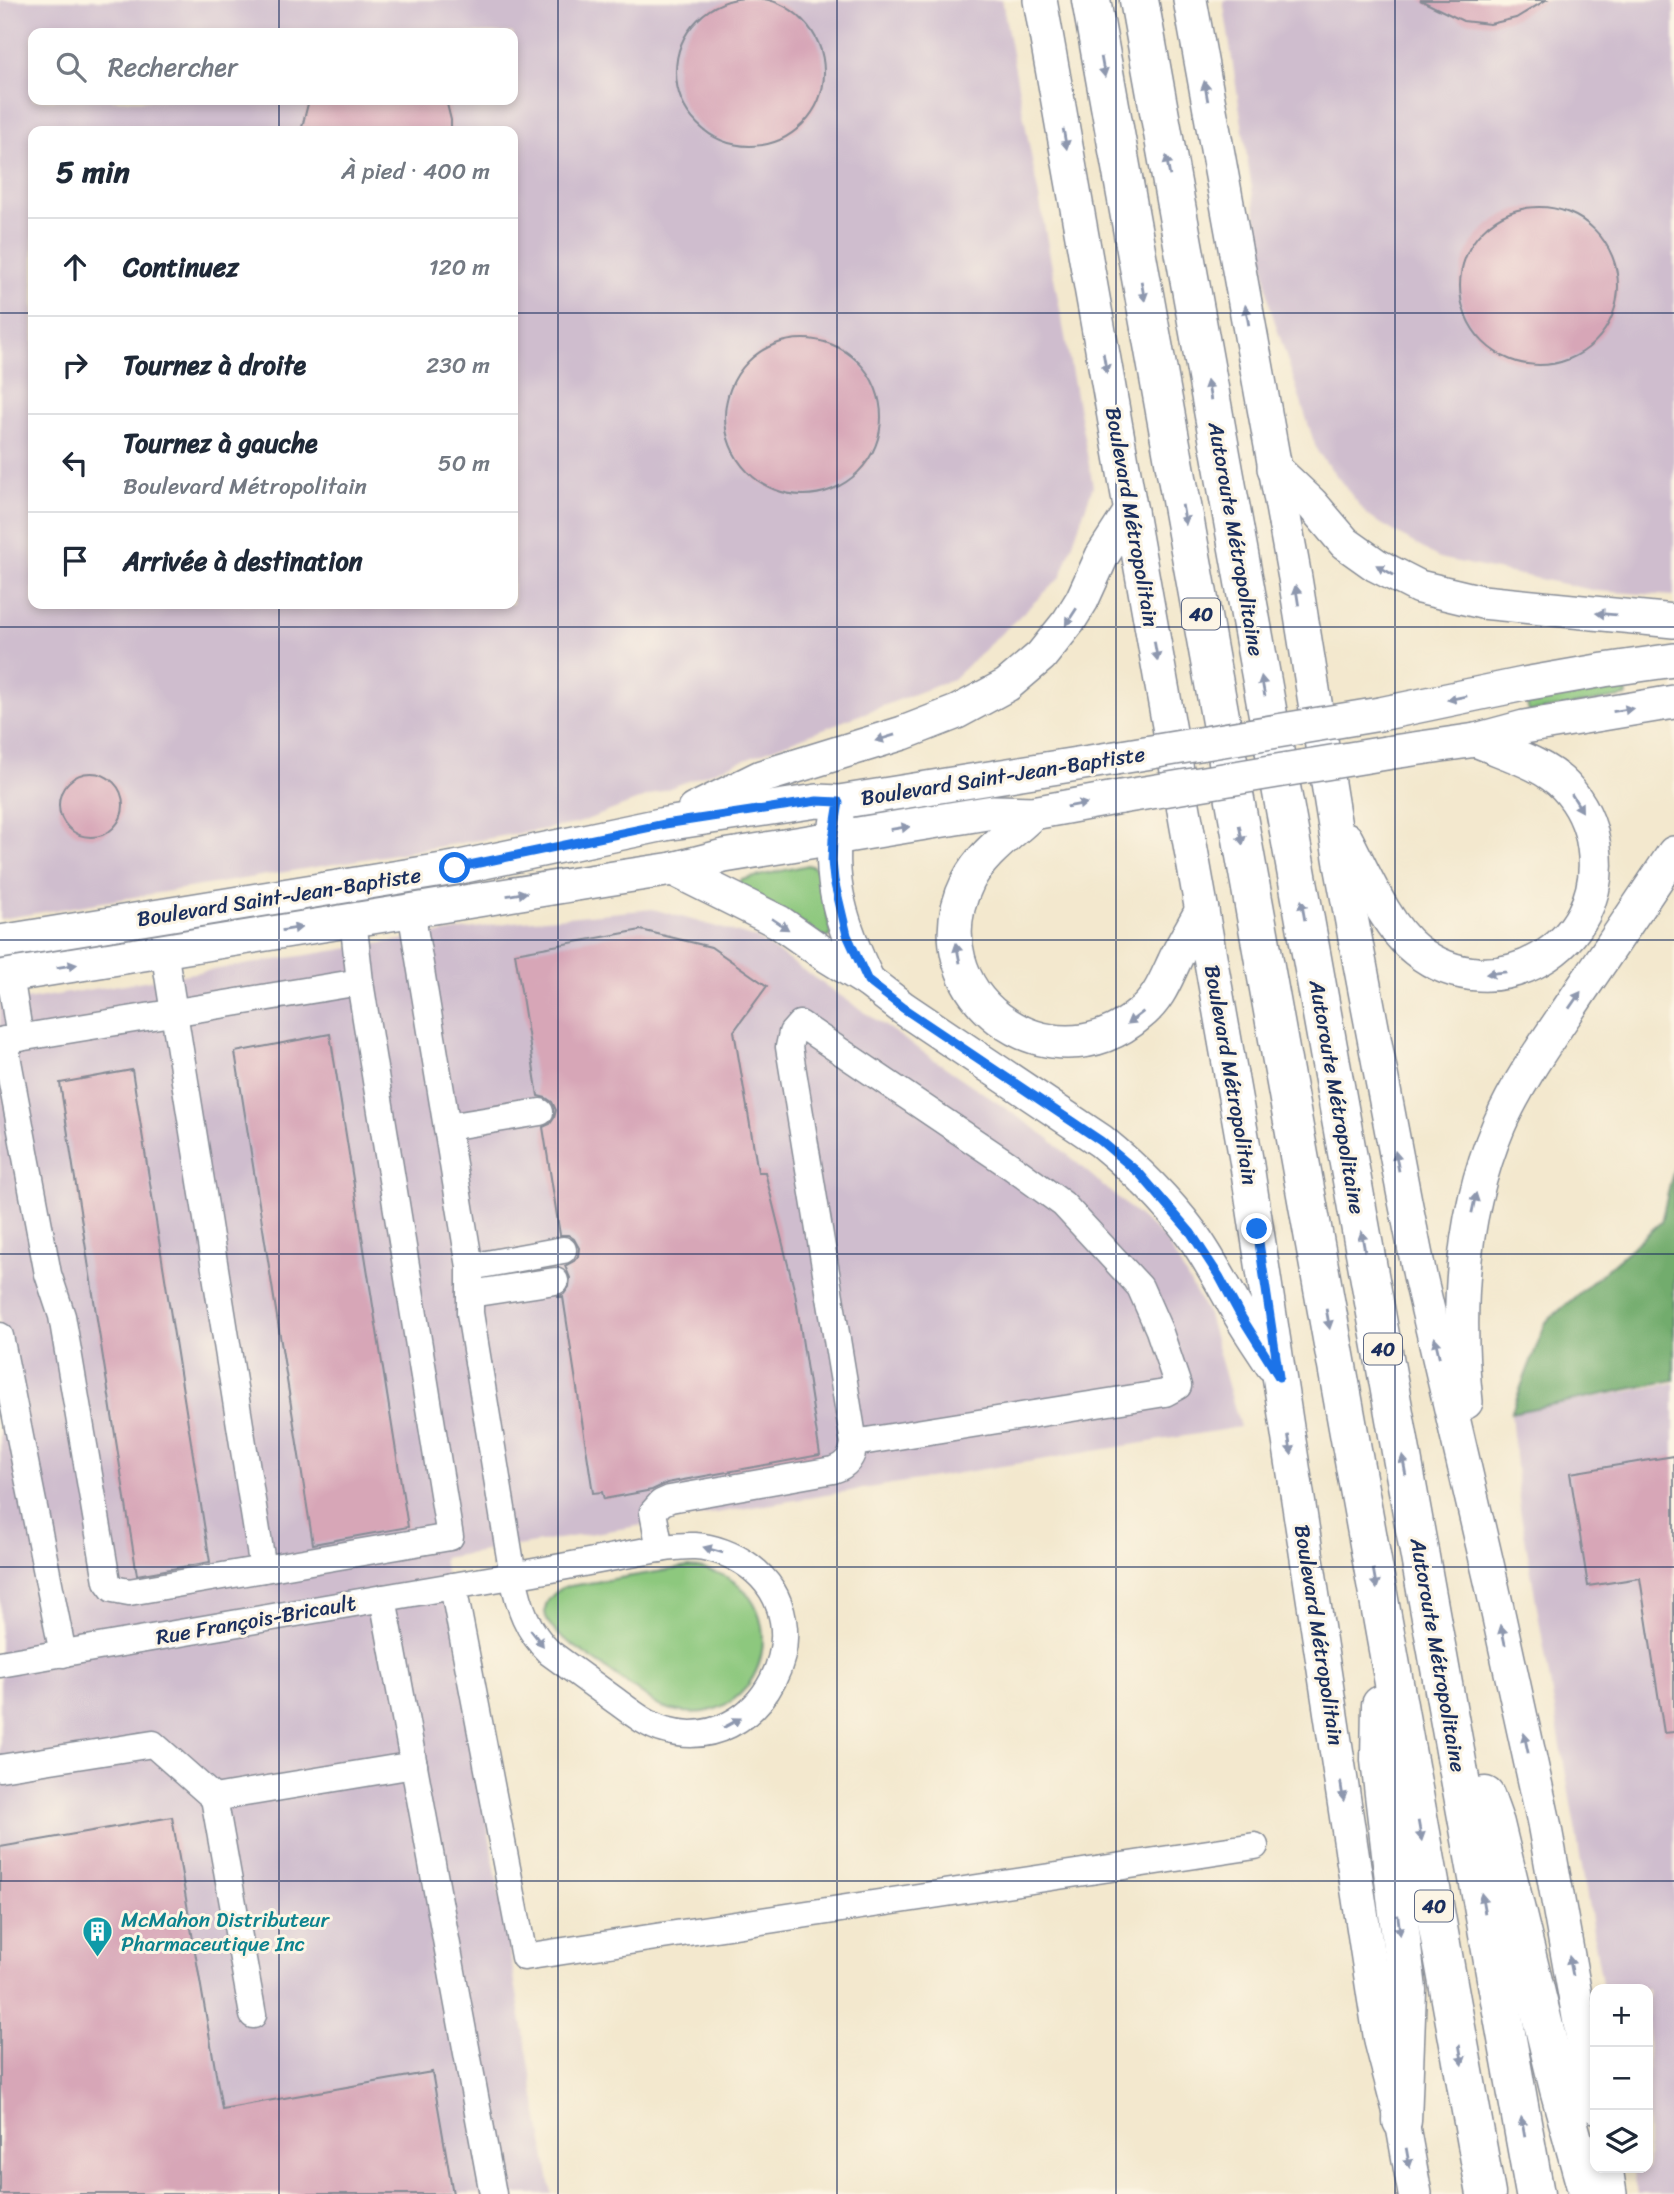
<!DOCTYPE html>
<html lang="fr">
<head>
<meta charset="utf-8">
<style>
  :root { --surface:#fff; --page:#f6f6f7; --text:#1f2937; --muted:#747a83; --line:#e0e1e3 }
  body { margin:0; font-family:Sriracha,sans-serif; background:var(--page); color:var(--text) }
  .controls { position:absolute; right:21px; bottom:21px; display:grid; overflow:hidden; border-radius:14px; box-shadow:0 4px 10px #0003 }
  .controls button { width:63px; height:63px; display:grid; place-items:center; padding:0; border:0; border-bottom:2px solid var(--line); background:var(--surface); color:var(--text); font:35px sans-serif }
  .stop { position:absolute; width:21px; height:21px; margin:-16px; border:5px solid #1a73e8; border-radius:50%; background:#fff }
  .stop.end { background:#1a73e8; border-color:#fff; box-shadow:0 2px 7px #0008 }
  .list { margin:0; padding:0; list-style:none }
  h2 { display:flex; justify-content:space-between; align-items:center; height:91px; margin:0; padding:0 28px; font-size:30px }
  h2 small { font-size:23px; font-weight:400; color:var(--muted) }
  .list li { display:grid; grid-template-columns:46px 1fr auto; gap:21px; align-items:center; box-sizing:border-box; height:98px; padding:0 28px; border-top:2px solid var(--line) }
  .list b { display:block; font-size:26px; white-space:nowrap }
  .list p { margin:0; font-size:23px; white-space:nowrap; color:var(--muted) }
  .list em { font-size:23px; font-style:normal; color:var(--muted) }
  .icon { flex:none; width:38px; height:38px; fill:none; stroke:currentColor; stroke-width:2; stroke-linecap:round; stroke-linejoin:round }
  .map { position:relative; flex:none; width:1674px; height:2194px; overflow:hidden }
  .search { position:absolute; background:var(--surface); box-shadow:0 4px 10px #0003; left:28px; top:28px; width:490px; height:77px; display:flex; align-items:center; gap:18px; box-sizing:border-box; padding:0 24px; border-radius:14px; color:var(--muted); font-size:26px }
  .panel { position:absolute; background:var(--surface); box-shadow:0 4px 10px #0003; left:28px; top:126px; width:490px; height:483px; border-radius:14px }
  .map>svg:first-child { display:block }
</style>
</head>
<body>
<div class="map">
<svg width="1674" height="2194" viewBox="0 0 1674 2194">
  <rect width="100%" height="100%" fill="#fcf5e5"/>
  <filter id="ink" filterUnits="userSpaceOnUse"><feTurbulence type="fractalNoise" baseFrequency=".0143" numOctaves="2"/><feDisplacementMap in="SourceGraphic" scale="14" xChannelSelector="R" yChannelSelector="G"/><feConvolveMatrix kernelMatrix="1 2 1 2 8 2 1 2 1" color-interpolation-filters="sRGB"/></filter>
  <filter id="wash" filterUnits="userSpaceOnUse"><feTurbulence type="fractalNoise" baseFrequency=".00686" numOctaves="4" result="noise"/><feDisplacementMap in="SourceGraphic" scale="28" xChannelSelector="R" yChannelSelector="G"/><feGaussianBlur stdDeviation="1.57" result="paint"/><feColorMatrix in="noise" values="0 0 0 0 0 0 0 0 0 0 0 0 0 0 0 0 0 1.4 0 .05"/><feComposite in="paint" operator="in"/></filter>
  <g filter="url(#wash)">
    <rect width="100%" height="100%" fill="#f3e8ce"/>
    <!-- industrial -->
    <g fill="#cfbdce" fill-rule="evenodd">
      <path d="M0 0H1002L1093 486 1061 577 953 679 576 824 0 919ZM33 33H513V100H33ZM33 131H513V604H33Z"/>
      <path d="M1223 0H1674V596L1597 591 1439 558 1368 516 1317 451 1270 307Z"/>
      <path d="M653 909 756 938 1046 1136 1165 1239 1208 1315 1240 1427 443 1558 469 1719 552 2194H0V1004L513 922Z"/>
      <path d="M1674 1383V2194H1638L1633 2168H1648V1989H1603L1520 1509 1511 1413Z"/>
    </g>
    <!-- green -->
    <g fill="#8dc87e" stroke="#547c6e" stroke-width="2">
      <path d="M1625 683 1627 696 1529 712 1526 699Z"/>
      <path d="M808 865 814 867 816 871 820 870 831 936 826 938 739 885 741 880Z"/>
      <path d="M688 1567C809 1575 772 1748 659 1706L560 1636C540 1618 539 1601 564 1587Z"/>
    </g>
    <!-- forest -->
    <path fill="#72ac6d" stroke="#466e66" stroke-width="2" d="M1674 1168V1380L1511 1413 1546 1322 1661 1222Z"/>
    <g id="blocks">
      <!-- building -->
      <g fill="#d7a6b7">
        <circle cx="750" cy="72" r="74"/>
        <path d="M1420 0H1546L1516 18 1490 24 1463 21Z"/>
        <path d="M309 100H446L451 120V131H301Z"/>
        <circle cx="1539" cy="286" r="79"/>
        <circle cx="803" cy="417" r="78"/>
        <circle cx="91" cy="805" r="32"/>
        <path d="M641 930 711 947 767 986 734 1031 758 1172H765L795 1293 820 1455 667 1483 652 1490 604 1499 602 1492 593 1493 563 1297H557L564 1294 569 1287 570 1278 565 1266 574 1261 578 1256 579 1248 574 1239 568 1235H560L543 1127 550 1124 554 1118 556 1110 552 1102 546 1098 538 1096 515 953Z"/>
        <path d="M330 1034 408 1527 313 1544 235 1052Z"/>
        <path d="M132 1070 210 1562 137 1575 60 1083Z"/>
        <path d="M1674 1456V1732L1664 1733 1640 1578 1588 1586 1570 1473Z"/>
        <path d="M172 1817 222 2109 432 2072 453 2194H0V1847Z"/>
      </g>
    </g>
  </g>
  <g filter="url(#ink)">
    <use href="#blocks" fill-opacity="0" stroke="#878c96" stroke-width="2"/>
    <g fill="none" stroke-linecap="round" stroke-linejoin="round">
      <defs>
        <g id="minor">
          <path d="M164 950 263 1569"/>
          <path d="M10 975 20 1038"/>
          <path d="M4 1040 48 1274 62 1316 107 1581 113 1589 129 1592 450 1537 360 982"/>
          <path d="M0 1041 360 982 353 919"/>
          <path d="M447 1127 540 1112"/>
          <path d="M470 1267 563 1250"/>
          <path d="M470 1294 555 1281"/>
          <path d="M0 1336 63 1654"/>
          <path d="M660 1549 653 1512 661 1503 670 1499 833 1470C846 1466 853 1457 854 1443L789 1047 792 1033 800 1024 1012 1167 1063 1204 1140 1287 1159 1330 1178 1386 1165 1393 854 1443"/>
          <path d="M453 1586 524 1957 1255 1846"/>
          <path d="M383 1598 493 2194"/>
          <path d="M0 1664C165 1636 329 1607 494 1579 536 1572 578 1564 620 1556 644 1552 670 1545 695 1546 713 1547 734 1555 749 1566 829 1625 760 1758 665 1730 647 1725 631 1712 616 1701 594 1685 572 1669 550 1653 527 1631 519 1606 513 1576L470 1313V1267L411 910"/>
          <path d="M0 1768 153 1744 214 1798"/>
          <path d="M253 2015 214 1798 414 1765"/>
        </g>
        <g id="major">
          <path d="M1040 0 1246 1159 1374 1997 1381 2041 1402 2121 1415 2194"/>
          <path d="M1190 0 1295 578 1341 864 1405 1201 1420 1276 1491 1581 1544 1823 1595 2106"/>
          <path d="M1274 468 1311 503 1345 543 1376 565 1419 587 1482 602 1674 621"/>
          <path d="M1380 714 1524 684 1604 670 1674 660"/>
          <path d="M1386 753 1476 740 1524 727 1674 702"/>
          <path d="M694 810 761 777 903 733 957 712 1007 685 1041 656 1069 621 1082 600 1102 556 1131 511"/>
          <path d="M1033 813C1011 834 982 853 968 881 913 991 1048 1093 1140 1014 1158 1000 1165 981 1174 962 1182 944 1193 927 1202 910"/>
          <path d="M837 819C826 880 842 926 868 981"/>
          <path d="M1346 839C1364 873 1386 927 1416 950 1494 1012 1609 947 1594 847 1591 825 1581 803 1565 786 1543 763 1505 753 1476 740"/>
          <path d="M673 869 779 922 829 957 868 981 903 1008 1101 1141C1134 1168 1165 1198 1191 1233 1210 1259 1224 1287 1240 1315 1250 1332 1261 1348 1272 1365"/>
          <path d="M0 942 455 868 665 824 817 801 839 802 1115 758"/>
          <path d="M0 977 620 877 673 869 724 856 993 812 1033 813 1121 797"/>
          <path d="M1466 1402C1456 1309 1462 1212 1499 1125 1520 1077 1553 1033 1582 989 1613 944 1644 898 1674 853"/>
          <path d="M1606 2168 1610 2194"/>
        </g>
        <g id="highway">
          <path d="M1091 0 1486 2194"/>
          <path d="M1139 0 1535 2194"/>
          <path d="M1381 1705 1380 1760 1407 1990 1402 2121"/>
          <path d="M1485 1796 1495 1824 1559 2089 1588 2194"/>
        </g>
      </defs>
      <!-- minor casing -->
      <use href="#minor" stroke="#878c96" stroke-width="29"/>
      <!-- major casing -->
      <use href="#major" stroke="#878c96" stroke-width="36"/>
      <!-- highway casing -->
      <use href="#highway" stroke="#878c96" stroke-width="41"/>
      <!-- minor -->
      <use href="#minor" stroke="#fff" stroke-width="26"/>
      <!-- major -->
      <use href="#major" stroke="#fff" stroke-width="33"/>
      <!-- highway -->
      <use href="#highway" stroke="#fff" stroke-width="38"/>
      <defs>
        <g id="major-bridge">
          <path d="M1115 758 1380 714"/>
          <path d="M1121 797 1386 753"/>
        </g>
      </defs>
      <!-- major-bridge casing -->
      <use href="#major-bridge" stroke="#878c96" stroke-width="36" stroke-linecap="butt"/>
      <!-- major-bridge -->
      <use href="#major-bridge" stroke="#fff" stroke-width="33"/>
    </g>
    <!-- one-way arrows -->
    <defs><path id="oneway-solid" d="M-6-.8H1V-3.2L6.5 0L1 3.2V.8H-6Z" transform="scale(1.75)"/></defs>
    <g fill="#8d97ae">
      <use href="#oneway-solid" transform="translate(1103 67) rotate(80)"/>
      <use href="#oneway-solid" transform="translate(1206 91) rotate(-100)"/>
      <use href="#oneway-solid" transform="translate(1065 139) rotate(80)"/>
      <use href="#oneway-solid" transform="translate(1168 166) rotate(-100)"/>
      <use href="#oneway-solid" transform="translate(1143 291) rotate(80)"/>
      <use href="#oneway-solid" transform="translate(1247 315) rotate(-100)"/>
      <use href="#oneway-solid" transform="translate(1105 363) rotate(80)"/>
      <use href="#oneway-solid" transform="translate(1209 390) rotate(-100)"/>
      <use href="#oneway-solid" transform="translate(1184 515) rotate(80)"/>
      <use href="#oneway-solid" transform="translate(1385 570) rotate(-150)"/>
      <use href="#oneway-solid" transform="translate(1297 595) rotate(-99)"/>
      <use href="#oneway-solid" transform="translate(1606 614) rotate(-175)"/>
      <use href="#oneway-solid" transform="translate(1071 617) rotate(123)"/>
      <use href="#oneway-solid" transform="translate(1156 651) rotate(80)"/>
      <use href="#oneway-solid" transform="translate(1263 686) rotate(-100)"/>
      <use href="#oneway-solid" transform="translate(1457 698) rotate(168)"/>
      <use href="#oneway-solid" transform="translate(1623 710) rotate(-9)"/>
      <use href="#oneway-solid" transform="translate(885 738) rotate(163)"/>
      <use href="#oneway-solid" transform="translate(1577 803) rotate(58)"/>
      <use href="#oneway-solid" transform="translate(1077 805) rotate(-10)"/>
      <use href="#oneway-solid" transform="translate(900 828) rotate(-9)"/>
      <use href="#oneway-solid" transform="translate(1241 835) rotate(80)"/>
      <use href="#oneway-solid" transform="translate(517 894) rotate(-9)"/>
      <use href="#oneway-solid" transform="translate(1303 910) rotate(-100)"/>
      <use href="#oneway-solid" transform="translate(780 924) rotate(33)"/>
      <use href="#oneway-solid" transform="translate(292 929) rotate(-9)"/>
      <use href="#oneway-solid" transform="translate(958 953) rotate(-101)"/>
      <use href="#oneway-solid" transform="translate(67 966) rotate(-9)"/>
      <use href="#oneway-solid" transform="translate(1496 973) rotate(174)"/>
      <use href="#oneway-solid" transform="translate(1575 1000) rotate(-55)"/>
      <use href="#oneway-solid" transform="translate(1135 1018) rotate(143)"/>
      <use href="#oneway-solid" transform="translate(1397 1161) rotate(-101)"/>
      <use href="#oneway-solid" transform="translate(1474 1203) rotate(-78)"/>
      <use href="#oneway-solid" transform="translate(1363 1241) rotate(-100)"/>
      <use href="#oneway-solid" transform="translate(1328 1319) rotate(80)"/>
      <use href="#oneway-solid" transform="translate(1437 1347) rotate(-103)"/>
      <use href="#oneway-solid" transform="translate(1290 1445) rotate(81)"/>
      <use href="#oneway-solid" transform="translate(1404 1465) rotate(-100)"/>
      <use href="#oneway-solid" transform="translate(713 1550) rotate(-164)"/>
      <use href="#oneway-solid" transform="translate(1375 1579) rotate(80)"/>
      <use href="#oneway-solid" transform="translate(1503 1635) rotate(-102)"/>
      <use href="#oneway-solid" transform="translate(537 1638) rotate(52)"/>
      <use href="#oneway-solid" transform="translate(732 1723) rotate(-29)"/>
      <use href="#oneway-solid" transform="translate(1526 1743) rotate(-102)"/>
      <use href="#oneway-solid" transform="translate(1342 1791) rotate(81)"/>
      <use href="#oneway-solid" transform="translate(1420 1831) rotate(80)"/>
      <use href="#oneway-solid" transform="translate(1483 1903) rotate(-100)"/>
      <use href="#oneway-solid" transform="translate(1399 1925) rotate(83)"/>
      <use href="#oneway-solid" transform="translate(1571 1966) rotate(-101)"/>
      <use href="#oneway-solid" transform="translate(1461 2055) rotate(80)"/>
      <use href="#oneway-solid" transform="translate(1523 2127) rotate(-100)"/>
      <use href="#oneway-solid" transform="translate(1408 2158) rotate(80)"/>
    </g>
  </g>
  <g fill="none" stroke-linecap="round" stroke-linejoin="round" filter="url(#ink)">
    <!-- route -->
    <path stroke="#1a73e8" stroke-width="9" d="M455 868 665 824 817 801 839 802 833 839 832 861 834 880 847 935 868 981 903 1008 1101 1141 1140 1174 1191 1233 1219 1276 1239 1313 1279 1377 1257 1229"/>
  </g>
  <!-- grid -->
  <path fill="none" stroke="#1b2f5e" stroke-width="2" stroke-opacity="0.55" d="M279 0V33M558 0V2194M837 0V2194M1116 0V2194M1395 0V2194M279 100V131M0 313H33M513 313H1674M279 604V2194M0 627H1674M0 940H1674M0 1254H1674M0 1567H1674M0 1881H1674"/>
  <!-- icons -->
  <defs>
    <symbol id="building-pin" viewBox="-11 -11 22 30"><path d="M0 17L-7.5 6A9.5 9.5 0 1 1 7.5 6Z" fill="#0f9aa8" stroke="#fcf5e5"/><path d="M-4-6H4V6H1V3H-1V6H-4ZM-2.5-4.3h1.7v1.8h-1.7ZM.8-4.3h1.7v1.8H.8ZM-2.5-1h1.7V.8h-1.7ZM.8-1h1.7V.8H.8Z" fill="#fff"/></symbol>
  </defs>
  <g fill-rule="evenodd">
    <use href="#building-pin" x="80" y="1914" width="35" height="47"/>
  </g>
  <g text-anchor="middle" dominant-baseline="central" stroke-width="6" stroke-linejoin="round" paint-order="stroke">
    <!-- shield labels -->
    <g fill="#fcf5e5" stroke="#5e6a86" stroke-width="2">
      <rect x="1182" y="598.5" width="38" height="31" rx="5"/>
      <rect x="1364" y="1333.5" width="38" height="31" rx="5"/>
      <rect x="1415" y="1890.5" width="38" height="31" rx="5"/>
    </g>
    <g font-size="19" font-weight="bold" fill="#1b2f5e">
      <text x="1201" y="614">40</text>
      <text x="1383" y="1349">40</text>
      <text x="1434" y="1906">40</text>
    </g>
    <!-- street labels -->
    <g font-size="21" fill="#1b2f5e" stroke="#fcf5e5">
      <text transform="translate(1132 517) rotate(80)">Boulevard Métropolitain</text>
      <text transform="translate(1236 539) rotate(80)">Autoroute Métropolitaine</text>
      <text transform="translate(1003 776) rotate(-9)">Boulevard Saint-Jean-Baptiste</text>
      <text transform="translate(279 897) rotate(-9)">Boulevard Saint-Jean-Baptiste</text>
      <text transform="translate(1231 1075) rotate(80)">Boulevard Métropolitain</text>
      <text transform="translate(1337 1097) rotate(80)">Autoroute Métropolitaine</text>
      <text transform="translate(256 1620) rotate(-10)">Rue François-Bricault</text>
      <text transform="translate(1319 1635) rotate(81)">Boulevard Métropolitain</text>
      <text transform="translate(1438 1655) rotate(80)">Autoroute Métropolitaine</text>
    </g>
    <!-- culture labels -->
    <g font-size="21" fill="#0d838f" stroke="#fcf5e5" text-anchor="start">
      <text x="121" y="1920">McMahon Distributeur<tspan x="121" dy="24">Pharmaceutique Inc</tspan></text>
    </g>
  </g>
</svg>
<div class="controls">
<button>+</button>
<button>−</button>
<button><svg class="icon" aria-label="layers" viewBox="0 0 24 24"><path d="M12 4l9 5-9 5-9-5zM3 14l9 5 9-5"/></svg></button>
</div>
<div class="stop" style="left:455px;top:868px"></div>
<div class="stop end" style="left:1257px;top:1229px"></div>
<div class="search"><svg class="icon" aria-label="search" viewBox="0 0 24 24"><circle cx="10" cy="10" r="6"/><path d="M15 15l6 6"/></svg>Rechercher</div>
<section class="panel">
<h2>5 min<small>À pied · 400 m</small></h2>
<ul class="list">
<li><svg class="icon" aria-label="ahead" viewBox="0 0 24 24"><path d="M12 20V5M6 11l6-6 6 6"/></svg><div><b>Continuez</b></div><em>120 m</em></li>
<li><svg class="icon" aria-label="right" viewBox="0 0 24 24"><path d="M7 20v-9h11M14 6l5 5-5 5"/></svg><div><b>Tournez à droite</b></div><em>230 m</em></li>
<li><svg class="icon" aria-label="left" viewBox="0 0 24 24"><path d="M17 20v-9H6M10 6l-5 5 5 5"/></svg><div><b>Tournez à gauche</b><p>Boulevard Métropolitain</p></div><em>50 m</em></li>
<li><svg class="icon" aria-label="arrive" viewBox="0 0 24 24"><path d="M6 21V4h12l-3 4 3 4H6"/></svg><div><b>Arrivée à destination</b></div></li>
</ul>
</section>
</div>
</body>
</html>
